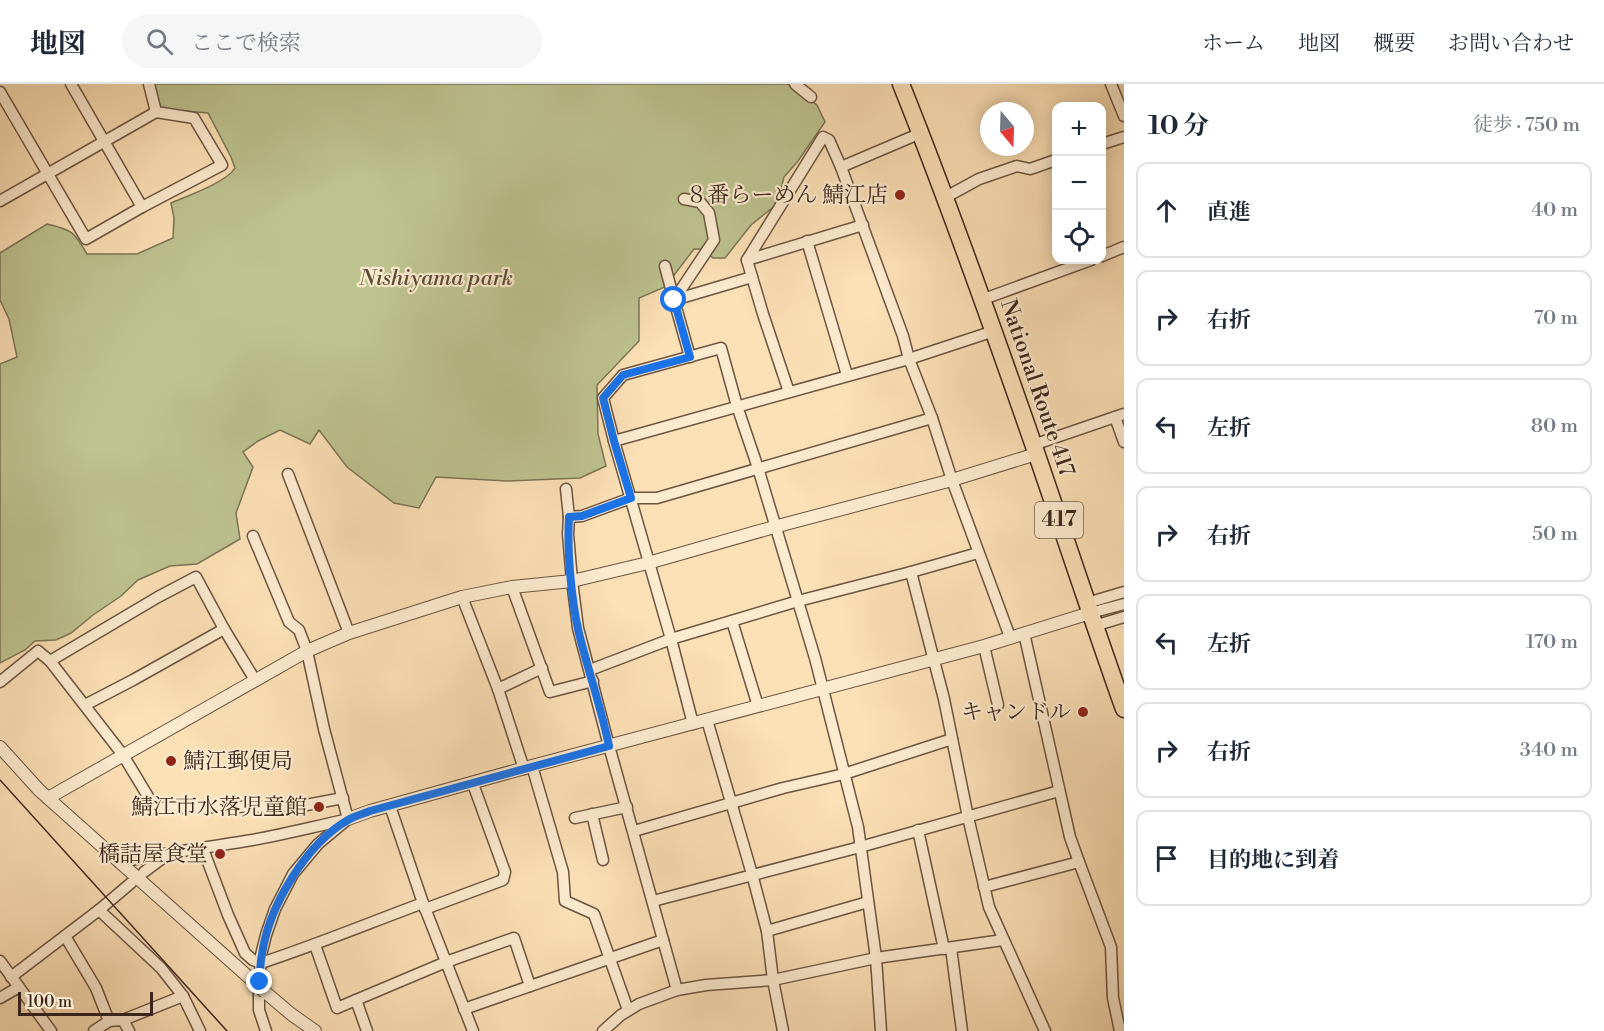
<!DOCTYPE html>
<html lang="ja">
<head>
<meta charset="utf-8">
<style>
  :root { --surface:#fff; --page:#f6f6f7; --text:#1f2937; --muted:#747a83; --line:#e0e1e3 }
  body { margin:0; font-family:"Libre Bodoni","Noto Serif JP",serif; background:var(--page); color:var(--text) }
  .controls { position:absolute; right:18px; top:18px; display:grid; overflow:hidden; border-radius:12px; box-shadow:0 3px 15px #0003 }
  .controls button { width:54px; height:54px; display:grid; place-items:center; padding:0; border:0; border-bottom:2px solid var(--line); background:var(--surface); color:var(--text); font:30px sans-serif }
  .compass { position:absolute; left:980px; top:18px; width:54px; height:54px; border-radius:50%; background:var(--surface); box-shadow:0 3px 15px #0003; rotate:161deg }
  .scale { position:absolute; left:18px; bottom:15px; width:135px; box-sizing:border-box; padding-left:6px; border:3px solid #3c261c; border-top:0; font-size:16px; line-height:21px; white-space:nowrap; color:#3c261c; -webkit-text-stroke:4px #fdebd0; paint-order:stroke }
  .stop { position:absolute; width:18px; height:18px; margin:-14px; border:4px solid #1a73e8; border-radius:50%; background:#fff }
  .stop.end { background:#1a73e8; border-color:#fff; box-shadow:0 2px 6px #0008 }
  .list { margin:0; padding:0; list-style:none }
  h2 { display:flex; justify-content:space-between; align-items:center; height:78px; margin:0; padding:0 24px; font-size:26px }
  h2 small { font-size:20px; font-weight:400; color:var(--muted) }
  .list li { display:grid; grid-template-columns:39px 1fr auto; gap:18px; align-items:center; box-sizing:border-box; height:96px; margin:0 12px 12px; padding:0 12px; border:2px solid var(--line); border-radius:12px }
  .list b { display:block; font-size:22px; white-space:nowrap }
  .list em { font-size:20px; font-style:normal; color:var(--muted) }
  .icon { flex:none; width:33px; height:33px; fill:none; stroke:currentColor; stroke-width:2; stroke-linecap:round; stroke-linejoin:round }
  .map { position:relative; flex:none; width:1124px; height:947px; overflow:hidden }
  header { display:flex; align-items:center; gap:36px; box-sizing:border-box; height:84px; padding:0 30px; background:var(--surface); border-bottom:2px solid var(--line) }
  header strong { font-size:28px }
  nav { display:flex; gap:33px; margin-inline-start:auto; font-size:21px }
  .search { width:420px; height:54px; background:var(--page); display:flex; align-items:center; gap:15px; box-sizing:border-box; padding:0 21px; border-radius:33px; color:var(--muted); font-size:22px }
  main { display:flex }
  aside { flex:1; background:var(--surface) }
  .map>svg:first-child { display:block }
</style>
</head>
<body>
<header>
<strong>地図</strong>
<div class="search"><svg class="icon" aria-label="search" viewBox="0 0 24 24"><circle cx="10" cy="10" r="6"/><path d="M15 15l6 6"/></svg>ここで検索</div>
<nav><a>ホーム</a><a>地図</a><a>概要</a><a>お問い合わせ</a></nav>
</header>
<main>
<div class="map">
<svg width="1124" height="947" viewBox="0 0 1124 947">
  <rect width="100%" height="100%" fill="#fce0b6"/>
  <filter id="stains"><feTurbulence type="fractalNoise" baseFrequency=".00333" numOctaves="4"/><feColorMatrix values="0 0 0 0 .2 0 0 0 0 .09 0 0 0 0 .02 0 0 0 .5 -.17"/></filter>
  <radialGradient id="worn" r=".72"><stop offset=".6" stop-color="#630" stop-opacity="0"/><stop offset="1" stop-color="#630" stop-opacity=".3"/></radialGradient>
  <!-- green -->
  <path fill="#bdc390" stroke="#7c7456" stroke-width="1.5" d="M154 0H789L817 21 825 38 798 77 784 93 777 120 751 141 725 174H713L702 165H694L665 203 639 214V257L597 301 598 350 606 382 580 394 507 397 436 393 419 424 394 419 347 383 319 346 310 360 280 346 258 357 243 368 253 383 236 429 240 455 197 480 170 482 138 496 121 512 93 531 71 549 56 556 35 557 25 566 0 579V280L17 273 9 235 0 216V169L47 140C73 146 74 148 87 170H137L173 154 174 134 171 119C187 112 227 98 235 84L231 73 208 29 159 25Z"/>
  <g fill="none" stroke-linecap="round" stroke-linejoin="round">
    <defs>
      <g id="minor">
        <path d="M71 0 142 123"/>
        <path d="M795 0 811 13"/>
        <path d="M1111 0 1124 32"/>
        <path d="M0 8 86 155 142 123 222 81 194 34 156 28 149 0"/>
        <path d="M921 49 841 83 903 252 909 275 932 334 952 396 1010 553"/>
        <path d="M1102 60 1124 53"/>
        <path d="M946 113 979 95 1017 82 1030 85 1056 76"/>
        <path d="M0 117 156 28"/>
        <path d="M807 157 847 291"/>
        <path d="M1102 172 1124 163"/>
        <path d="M747 176 823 53 829 56 841 83"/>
        <path d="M665 182 674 216 714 156 709 129 700 118 684 115"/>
        <path d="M981 216 1091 176"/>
        <path d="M690 273 674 216 752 193"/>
        <path d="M789 308 763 230 747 176 863 141"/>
        <path d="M1115 333 1124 358"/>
        <path d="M614 357 909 275 994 247"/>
        <path d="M1033 361 1124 330"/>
        <path d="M288 390 349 549"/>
        <path d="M566 405 569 433"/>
        <path d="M253 452 289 538 299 546 307 567 324 645 348 735"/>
        <path d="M911 488 944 615 968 733 989 823 1045 947"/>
        <path d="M512 503 550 608 593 597"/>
        <path d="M462 513 498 605 524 685"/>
        <path d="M1087 519 1124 508"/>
        <path d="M1090 529 1124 520"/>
        <path d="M732 537 758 622"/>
        <path d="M1094 542 1124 533"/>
        <path d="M1024 549 1070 753 1079 778 1111 863 1113 914 1120 947"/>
        <path d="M984 562 998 621"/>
        <path d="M50 577 158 513 196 493 224 545 255 596"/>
        <path d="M590 586 671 555 798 517 911 488 978 469"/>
        <path d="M0 598 38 567 50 577 123 671 155 724 301 722 343 714"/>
        <path d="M498 605 542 584"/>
        <path d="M85 621 133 596 224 545"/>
        <path d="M707 636 752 790 767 847 773 896 783 947"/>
        <path d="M693 640 671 555 614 357 603 314 623 291 721 264 737 322 758 384 815 574 858 743 876 874 881 947"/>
        <path d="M532 682 563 788 565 817 594 830 628 926"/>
        <path d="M390 722 423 819 473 947"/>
        <path d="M592 730 603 776"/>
        <path d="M575 734 627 723"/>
        <path d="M918 746 944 865"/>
        <path d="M634 747 783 704 844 690 952 655"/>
        <path d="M203 765 228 831 245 869 253 876 261 879C316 861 369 839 423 819"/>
        <path d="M119 778C161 770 203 764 246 757 279 752 312 743 345 736"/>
        <path d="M144 788 168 770"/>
        <path d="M984 803 1079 778"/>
        <path d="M653 817 860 763 1059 707"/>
        <path d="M425 825 503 796 505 788 473 700"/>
        <path d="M99 826 161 884 183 912 200 947"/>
        <path d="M767 847 868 818"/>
        <path d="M65 852 96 904 109 937 123 936 129 947"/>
        <path d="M315 861 337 924 446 878 514 854 530 902"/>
        <path d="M951 864 962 947"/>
        <path d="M0 877 51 947"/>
        <path d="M11 893 99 826 131 799"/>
        <path d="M677 906 609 662 578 544 572 497 568 450 569 433 582 432 631 414H657L932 334"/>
        <path d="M0 914 19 903"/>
        <path d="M356 916 367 947"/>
        <path d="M464 925 663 856"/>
        <path d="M123 936 183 912"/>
        <path d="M94 947 109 937"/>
        <path d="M266 947 259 926V908L261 871 266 851 275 825 293 790 318 760 348 735"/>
        <path d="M603 947 621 931 639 920 677 906 706 901 773 896 876 874 1003 856"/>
      </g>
      <g id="tertiary">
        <path d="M0 663 39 706 253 897"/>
        <path d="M48 714 307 567 349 549 462 513 512 503 572 497 648 479 774 443 952 396 1036 370"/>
        <path d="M348 735 370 727 532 682 984 562 1090 529"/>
        <path d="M265 908 291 930 315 947"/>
      </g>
      <path id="trunk" d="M901 0C950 122 994 247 1037 371 1066 456 1094 541 1124 625"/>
    </defs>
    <!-- minor casing -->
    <use href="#minor" stroke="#6c5442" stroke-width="13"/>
    <!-- tertiary casing -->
    <use href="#tertiary" stroke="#6c5442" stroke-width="14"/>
    <!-- trunk casing -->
    <use href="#trunk" stroke="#3c261c" stroke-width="19"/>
    <!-- minor -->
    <use href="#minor" stroke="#fdebd0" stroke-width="10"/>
    <!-- tertiary -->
    <use href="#tertiary" stroke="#fdebd0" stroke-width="12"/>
    <!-- trunk -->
    <use href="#trunk" stroke="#fce0b6" stroke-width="16"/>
    <!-- tram -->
    <path stroke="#3c261c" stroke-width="1.5" d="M0 696 227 947"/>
    <defs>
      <path id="tertiary-bridge" d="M253 897 265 908"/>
    </defs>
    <!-- tertiary-bridge casing -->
    <use href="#tertiary-bridge" stroke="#6c5442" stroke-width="14" stroke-linecap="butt"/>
    <!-- tertiary-bridge -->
    <use href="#tertiary-bridge" stroke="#fdebd0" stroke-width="12"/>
  </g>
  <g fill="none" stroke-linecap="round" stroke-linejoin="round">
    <!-- route -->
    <path stroke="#1a73e8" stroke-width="8" d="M260 898C260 889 260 879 262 870 269 822 306 760 348 736 355 732 363 730 370 727L609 662C601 622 587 584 578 545 571 513 567 466 569 433L582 432 631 414 614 357 603 314 623 291 690 273 674 216"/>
  </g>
  <!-- markers -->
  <g fill="#8f2418" stroke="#fdebd0" stroke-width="2">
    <circle cx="900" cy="111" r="6"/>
    <circle cx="1083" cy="628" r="6"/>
    <circle cx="171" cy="677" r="6"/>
    <circle cx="319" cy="723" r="6"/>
    <circle cx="220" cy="770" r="6"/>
  </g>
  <g text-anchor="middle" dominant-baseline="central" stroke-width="4.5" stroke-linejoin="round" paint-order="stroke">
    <!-- shield labels -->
    <rect fill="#fdebd0" stroke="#766152" stroke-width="1.5" x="1035" y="418" width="48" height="36" rx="4.5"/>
    <g font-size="21" font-weight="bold" fill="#3c261c">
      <text x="1059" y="436">417</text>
    </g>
    <!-- poi labels -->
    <g font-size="22" fill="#3c261c" stroke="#fdebd0" text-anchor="end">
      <text x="888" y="111">８番らーめん 鯖江店</text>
      <text x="1071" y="628">キャンドル</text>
      <text x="183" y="677" text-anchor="start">鯖江郵便局</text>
      <text x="307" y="723">鯖江市水落児童館</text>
      <text x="208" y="770">橋詰屋食堂</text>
    </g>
    <!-- park labels -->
    <g font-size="22" font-style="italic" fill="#5c4d39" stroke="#fdebd0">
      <text x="436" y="194">Nishiyama park</text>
    </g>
    <!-- street labels -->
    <g font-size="22" fill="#3c261c" stroke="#fdebd0">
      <text transform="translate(1037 304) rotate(71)">National Route 417</text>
    </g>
  </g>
  <rect width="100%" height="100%" filter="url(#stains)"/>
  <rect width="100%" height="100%" fill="url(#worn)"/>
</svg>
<div class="controls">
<button>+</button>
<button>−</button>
<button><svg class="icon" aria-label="locate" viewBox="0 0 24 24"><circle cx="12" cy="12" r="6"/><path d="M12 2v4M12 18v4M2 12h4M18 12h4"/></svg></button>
</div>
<svg class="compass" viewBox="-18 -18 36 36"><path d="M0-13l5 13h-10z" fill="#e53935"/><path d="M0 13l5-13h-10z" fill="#747a83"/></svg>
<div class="scale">100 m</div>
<div class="stop" style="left:674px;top:216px"></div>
<div class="stop end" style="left:260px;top:898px"></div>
</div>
<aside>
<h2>10 分<small>徒歩 · 750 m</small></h2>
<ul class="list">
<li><svg class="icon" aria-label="ahead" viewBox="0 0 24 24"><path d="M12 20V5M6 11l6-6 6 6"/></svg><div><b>直進</b></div><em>40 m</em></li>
<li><svg class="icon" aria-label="right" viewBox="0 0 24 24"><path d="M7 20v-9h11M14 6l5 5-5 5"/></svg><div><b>右折</b></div><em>70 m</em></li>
<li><svg class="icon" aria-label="left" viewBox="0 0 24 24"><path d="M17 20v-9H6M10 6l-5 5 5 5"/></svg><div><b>左折</b></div><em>80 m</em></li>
<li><svg class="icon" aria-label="right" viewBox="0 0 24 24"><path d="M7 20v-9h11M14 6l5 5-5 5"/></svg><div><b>右折</b></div><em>50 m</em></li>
<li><svg class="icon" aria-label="left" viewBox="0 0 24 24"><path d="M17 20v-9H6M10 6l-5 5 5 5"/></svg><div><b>左折</b></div><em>170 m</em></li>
<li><svg class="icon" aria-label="right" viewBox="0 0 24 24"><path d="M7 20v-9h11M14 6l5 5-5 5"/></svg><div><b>右折</b></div><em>340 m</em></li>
<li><svg class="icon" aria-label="arrive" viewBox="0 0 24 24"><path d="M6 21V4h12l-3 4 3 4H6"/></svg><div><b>目的地に到着</b></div></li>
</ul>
</aside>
</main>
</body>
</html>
